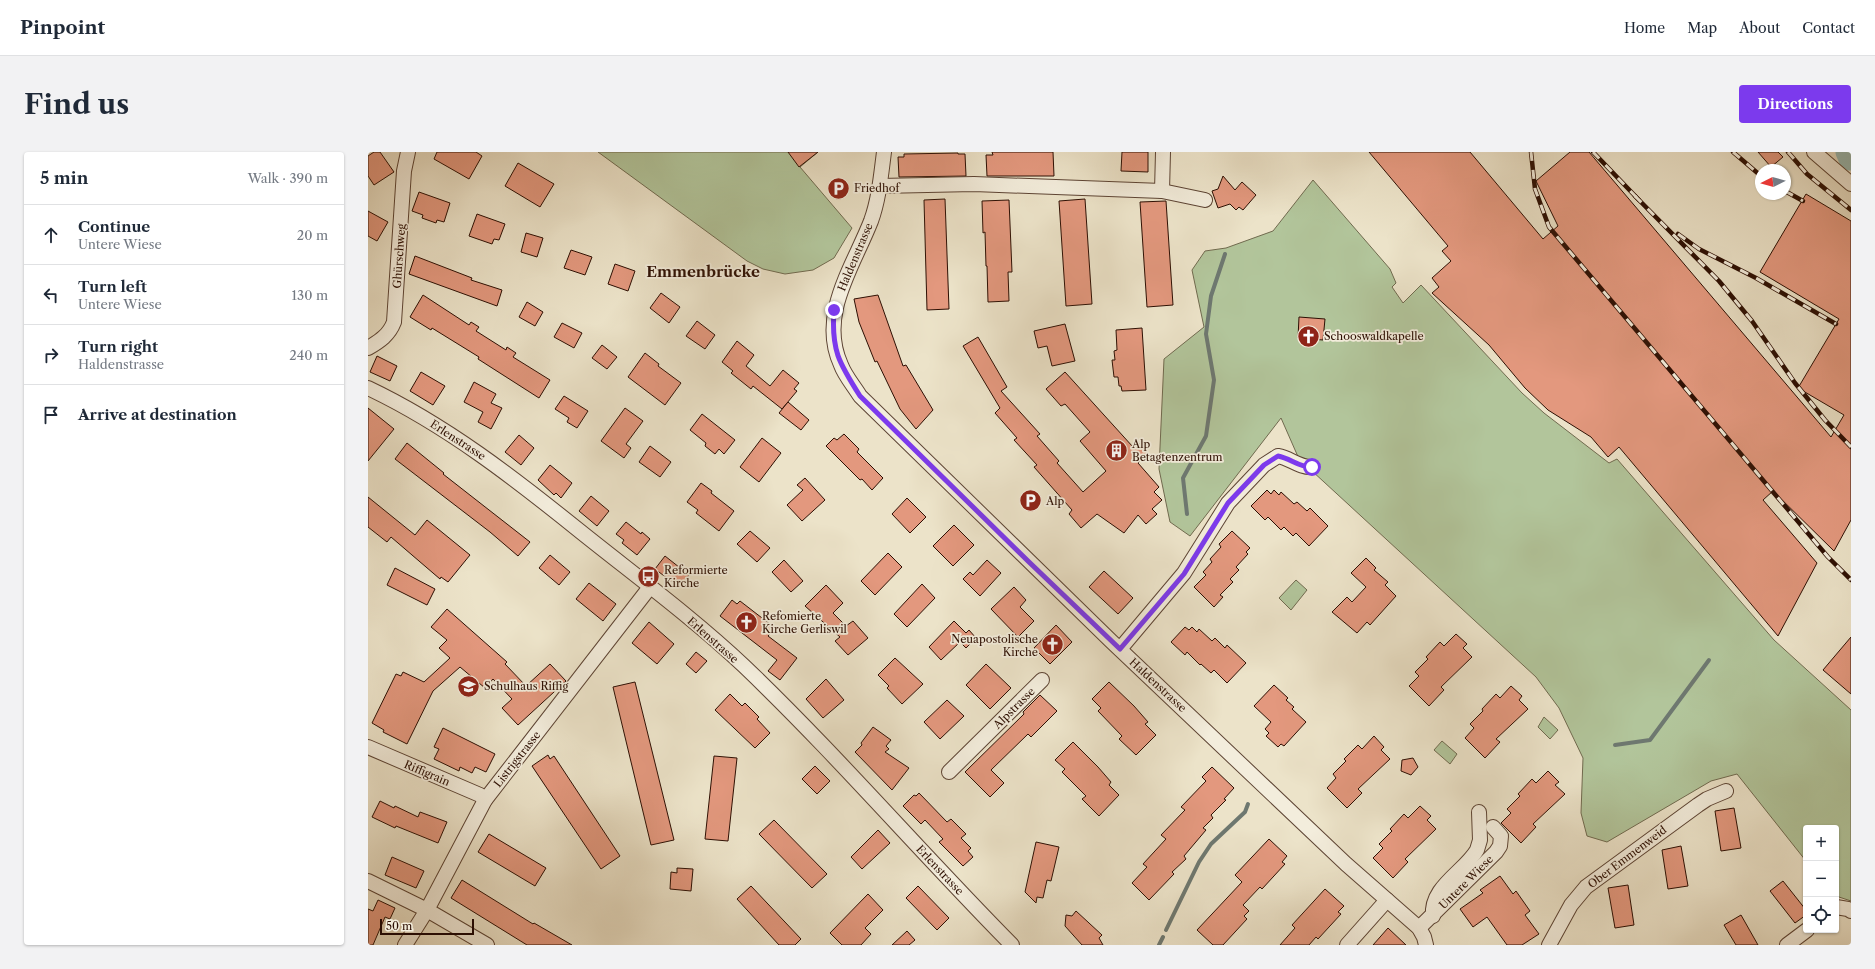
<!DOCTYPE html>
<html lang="en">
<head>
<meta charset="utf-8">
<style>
  :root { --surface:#fff; --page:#f2f2f3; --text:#1f2937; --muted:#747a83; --line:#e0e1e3; --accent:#7c3aed }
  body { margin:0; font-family:"Libre Caslon Text",serif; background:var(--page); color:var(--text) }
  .controls { position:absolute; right:12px; bottom:12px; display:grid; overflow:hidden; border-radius:4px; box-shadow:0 1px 3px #0004 }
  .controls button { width:36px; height:36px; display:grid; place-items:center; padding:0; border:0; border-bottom:1px solid var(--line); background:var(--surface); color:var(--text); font:20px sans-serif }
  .compass { position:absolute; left:1387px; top:12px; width:36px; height:36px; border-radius:50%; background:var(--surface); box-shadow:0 1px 3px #0004; rotate:264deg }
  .scale { position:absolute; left:12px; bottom:10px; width:94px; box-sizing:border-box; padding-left:4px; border:2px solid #2d0f03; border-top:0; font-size:11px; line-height:14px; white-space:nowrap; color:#2d0f03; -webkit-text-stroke:3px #f3eddc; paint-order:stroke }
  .stop { position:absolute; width:12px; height:12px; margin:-9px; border:3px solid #7c3aed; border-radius:50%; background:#fff }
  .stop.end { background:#7c3aed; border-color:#fff; box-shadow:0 1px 4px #0008 }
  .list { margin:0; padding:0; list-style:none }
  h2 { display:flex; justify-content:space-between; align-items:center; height:52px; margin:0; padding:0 16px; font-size:17px }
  h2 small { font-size:13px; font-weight:400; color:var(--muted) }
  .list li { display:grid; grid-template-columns:26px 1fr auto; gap:12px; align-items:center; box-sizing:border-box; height:60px; padding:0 16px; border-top:1px solid var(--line) }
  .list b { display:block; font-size:15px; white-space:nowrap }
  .list p { margin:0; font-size:13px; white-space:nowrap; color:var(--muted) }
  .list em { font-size:13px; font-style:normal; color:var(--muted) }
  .icon { flex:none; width:22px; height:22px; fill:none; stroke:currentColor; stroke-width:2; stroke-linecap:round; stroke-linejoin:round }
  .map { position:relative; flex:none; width:1483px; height:793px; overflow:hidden; border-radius:4px }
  header { display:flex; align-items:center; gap:24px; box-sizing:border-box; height:56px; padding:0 20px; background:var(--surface); border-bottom:1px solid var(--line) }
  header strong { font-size:19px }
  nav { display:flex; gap:22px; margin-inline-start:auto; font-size:14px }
  .intro { display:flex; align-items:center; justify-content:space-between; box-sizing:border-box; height:96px; padding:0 24px }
  h1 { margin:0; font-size:28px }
  .button { padding:10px 18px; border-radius:4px; background:var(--accent); color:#fff; font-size:14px; font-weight:700 }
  main { display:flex; gap:24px; padding:0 24px }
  aside { flex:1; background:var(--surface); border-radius:4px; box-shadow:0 1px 3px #0004 }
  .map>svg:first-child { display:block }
</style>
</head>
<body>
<header>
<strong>Pinpoint</strong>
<nav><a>Home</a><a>Map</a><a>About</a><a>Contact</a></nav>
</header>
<div class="intro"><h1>Find us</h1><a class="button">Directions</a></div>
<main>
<aside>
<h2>5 min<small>Walk · 390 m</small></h2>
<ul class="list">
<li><svg class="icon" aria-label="ahead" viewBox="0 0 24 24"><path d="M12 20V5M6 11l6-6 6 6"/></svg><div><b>Continue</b><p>Untere Wiese</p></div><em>20 m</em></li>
<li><svg class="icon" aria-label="left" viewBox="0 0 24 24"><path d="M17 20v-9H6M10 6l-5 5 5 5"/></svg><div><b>Turn left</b><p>Untere Wiese</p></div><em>130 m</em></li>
<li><svg class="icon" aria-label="right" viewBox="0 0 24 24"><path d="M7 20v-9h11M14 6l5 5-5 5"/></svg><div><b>Turn right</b><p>Haldenstrasse</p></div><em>240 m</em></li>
<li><svg class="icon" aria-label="arrive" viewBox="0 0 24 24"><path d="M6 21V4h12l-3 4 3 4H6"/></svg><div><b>Arrive at destination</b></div></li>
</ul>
</aside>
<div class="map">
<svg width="1483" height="793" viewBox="0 0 1483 793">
  <rect width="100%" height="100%" fill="#ece3c9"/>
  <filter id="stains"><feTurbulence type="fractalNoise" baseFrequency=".005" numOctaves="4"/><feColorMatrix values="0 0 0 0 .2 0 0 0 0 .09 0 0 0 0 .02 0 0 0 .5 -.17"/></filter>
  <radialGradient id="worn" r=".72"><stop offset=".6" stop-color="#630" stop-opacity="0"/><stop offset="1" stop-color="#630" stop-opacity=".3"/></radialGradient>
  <!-- green -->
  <g fill="#b2c59b" stroke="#706a4f">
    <path d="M230 0H450L432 15 484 76 466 106 445 118 417 122 395 117 379 109Z"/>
    <path d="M945 28 1022 117 1028 131 1024 135 1035 151 1053 133 1154 241 1176 261 1241 311 1249 307 1406 488 1483 558V749L1468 744V676H1438V709L1369 622 1343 629 1239 690 1219 684 1213 661 1215 606 1191 556 1168 525 931 307 913 266 822 384 802 370 791 317 796 207 836 175 824 118 837 99 858 96 905 79Z"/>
    <path d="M928 428 939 438 923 458 911 446Z"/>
    <path d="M1176 565 1190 578 1182 587 1170 575Z"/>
    <path d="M1074 589 1089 602 1082 612 1066 598Z"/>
  </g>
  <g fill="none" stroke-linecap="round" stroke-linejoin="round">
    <!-- stream -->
    <g stroke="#6e7870" stroke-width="4">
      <path d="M819 362 815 326 838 284 846 228 838 182 843 144 857 102"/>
      <path d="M1247 593 1282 588 1341 508"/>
      <path d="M798 778 831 710 843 692 877 660 880 652"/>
      <path d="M791 793 795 785"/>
    </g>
    <!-- river -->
    <path stroke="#99beb9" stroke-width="23" d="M1479 0 1482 7"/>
  </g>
  <!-- building -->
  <g fill="#e3987e" stroke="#2d0f03">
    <path d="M6 0H12L26 20 6 33 0 24V4Z"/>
    <path d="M69 0H108L114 4 101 27 66 7Z"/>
    <path d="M420 0H450L431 15Z"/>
    <path d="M624 0H685L686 24H619L618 3H625Z"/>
    <path d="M754 0H780V20L753 19Z"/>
    <path d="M1001 0H1102L1175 87 1190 74 1168 29 1202 0H1221L1463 285 1476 263 1430 236 1471 167 1392 120 1438 42 1483 69V368L1466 399 1405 339 1395 348 1449 411 1410 484 1251 295 1240 305 1223 285 1180 258 1157 236 1121 193 1064 141 1071 135 1064 126 1083 109 1074 99 1080 94Z"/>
    <path d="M1390 0H1410L1415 5 1403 15Z"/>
    <path d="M590 1V2H597L598 24 531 25 530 5H536V2Z"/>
    <path d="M150 11 186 32 172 55 137 34Z"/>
    <path d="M855 24 867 38 874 30 888 43 875 58 871 55 868 58 862 52 850 56 844 39 850 37Z"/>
    <path d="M51 40 82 51 76 70 69 68 68 71 54 66 55 63 44 59Z"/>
    <path d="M577 47 581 157 559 158 556 48Z"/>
    <path d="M717 47 724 152 698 154 691 49Z"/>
    <path d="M641 48 644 120H640L641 149 620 150 619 114H618L617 80 615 81 614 49Z"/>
    <path d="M798 49 805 153 779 155 772 50Z"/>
    <path d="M0 59 20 70 9 89 0 84Z"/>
    <path d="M109 62 137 72 131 88 126 87 124 92 101 84Z"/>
    <path d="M158 81 175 86 169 105 153 100Z"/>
    <path d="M203 98 224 105 217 123 196 116Z"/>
    <path d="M47 104 104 126 103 128 134 138 129 154 41 122Z"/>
    <path d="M247 112 267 119 260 139 240 132Z"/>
    <path d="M293 141 312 155 301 171 282 156Z"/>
    <path d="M55 143 101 173 103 170 111 175 108 179 138 198 139 195 148 201 145 205 182 228 171 246 110 207 111 205 64 176 63 178 42 165Z"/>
    <path d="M510 143 535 214 538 213 565 258 548 277 532 257 509 209 507 210 491 170 486 147Z"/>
    <path d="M159 150 175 160 167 174 151 165Z"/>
    <path d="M931 165 957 167 955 188 930 186Z"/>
    <path d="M329 169 347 183 337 197 318 184Z"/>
    <path d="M194 171 214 181 206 196 186 185Z"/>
    <path d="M697 172 707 209 684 214 679 194 670 196 666 179Z"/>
    <path d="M774 176 778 238 754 239 753 234H751L750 225H746L744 208H747L746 199 749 198 748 178Z"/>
    <path d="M610 185 639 235 633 239 672 282 669 284 691 309 689 311 715 340 738 319 712 289 722 280 697 252 693 254 678 237 697 220 765 295 770 290 780 301 770 311 791 335 786 340 794 348 784 357 789 362 778 372 770 363 756 381 729 362 713 376 701 362 704 358 666 315 669 313 646 288 649 286 627 261 632 256 595 194Z"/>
    <path d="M369 189 386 203 378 214 402 234 415 218 431 231 426 237 429 239 414 257 385 234 383 237 363 221 365 219 354 210Z"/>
    <path d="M234 193 249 205 239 217 224 206Z"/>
    <path d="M277 201 291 212 290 214 313 231 297 253 260 225Z"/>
    <path d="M9 204 29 214 22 229 2 220Z"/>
    <path d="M53 220 77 234 65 253 42 239Z"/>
    <path d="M106 230 128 242 123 251 134 256 123 277 110 270 115 260 96 250Z"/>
    <path d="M196 244 220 259 209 276 199 270 201 266 187 257Z"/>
    <path d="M420 250 441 268 433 278 411 261Z"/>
    <path d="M0 256 26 277 0 309Z"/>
    <path d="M257 256 275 269 258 292 263 296 256 306 233 289Z"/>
    <path d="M334 262 367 288 356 302 351 297 347 302 337 294 338 291 322 278Z"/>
    <path d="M476 282 491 297 489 300 515 326 504 338 494 327 492 328 458 294 466 286 469 288Z"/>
    <path d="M151 283 166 296 153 313 137 300Z"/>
    <path d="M394 286 413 301 391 330 372 315Z"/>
    <path d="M39 291 76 321 75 322 162 390 150 404 122 380 27 307Z"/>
    <path d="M282 294 303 310 292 325 271 310Z"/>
    <path d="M182 313 204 331 193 346 188 341 186 343 170 328Z"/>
    <path d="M437 326 457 348 434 369 419 353 435 338 429 333Z"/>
    <path d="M333 331 344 339 343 341 366 359 351 379 328 361 330 358 319 350Z"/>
    <path d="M899 338 903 342 906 338 911 343 913 340 926 352 929 350 939 359 942 356 960 374 941 394 928 381 925 384 916 375 913 378 900 365 897 368 883 354Z"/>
    <path d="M223 344 241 359 229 374 211 359Z"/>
    <path d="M0 345 47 383 59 368 102 403 80 430 73 425 72 427 23 385 19 390 0 375Z"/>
    <path d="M539 346 558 365 542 381 524 362Z"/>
    <path d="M258 370 273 382 274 380 282 387 269 403 254 391 256 388 248 382Z"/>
    <path d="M586 373 606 393 585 414 565 394Z"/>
    <path d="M382 379 402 396 389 410 369 392Z"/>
    <path d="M864 379 882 396 878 400 880 402 868 415 871 418 862 427 865 430 852 443 855 445 846 455 826 435 838 423 835 420 844 410 842 407 853 395 851 392Z"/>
    <path d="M520 401 534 415 507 443 493 429Z"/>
    <path d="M182 403 202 420 191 433 171 416Z"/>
    <path d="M297 404 321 423 312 436 287 417Z"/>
    <path d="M998 406 1008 416 1006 418 1020 430 1017 433 1028 444 1002 473 999 470 989 481 964 460 979 445 984 450 998 435 983 421Z"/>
    <path d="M416 408 435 429 423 440 404 420Z"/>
    <path d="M619 408 633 421 612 444 595 427 602 420 605 423Z"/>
    <path d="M27 416 67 437 59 453 19 433Z"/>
    <path d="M736 419 765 446 750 462 721 435Z"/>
    <path d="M221 431 248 452 235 469 208 447Z"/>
    <path d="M554 432 567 446 539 475 526 462Z"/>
    <path d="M458 433 475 451 465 461 478 474 485 469 500 486 480 503 467 489 472 485 437 454Z"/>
    <path d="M646 435 658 448 652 455 666 469 650 485 623 457Z"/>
    <path d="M364 448 369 452 372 449 407 476 400 484 429 506 412 528 400 519 409 508 352 464Z"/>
    <path d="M79 457 139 510 137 512 158 534 182 512 198 529 150 573 134 556 144 547 125 527 117 536 92 515 65 539 39 592 15 580 16 578 4 571 28 522 33 524 35 520 56 530 82 506 71 496 79 488 63 475Z"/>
    <path d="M586 469 598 481 601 478 608 486 598 496 592 490 573 508 561 495Z"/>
    <path d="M281 470 306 492 289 512 264 491Z"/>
    <path d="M688 473 704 490 682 512 666 496Z"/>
    <path d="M817 475 821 478 824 475 829 480 831 477 844 489 847 486 857 496 859 493 878 511 859 531 846 518 843 521 833 512 832 513 819 500 817 503 803 490Z"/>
    <path d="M1088 482 1099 492 1095 496 1104 505 1073 535 1076 538 1061 554 1041 534 1051 524 1047 520 1060 507 1058 505 1072 490 1076 494Z"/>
    <path d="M1483 485V542L1455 518Z"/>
    <path d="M328 500 339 509 328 521 318 512Z"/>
    <path d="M527 506 555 532 534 552 519 536 521 534 510 523Z"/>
    <path d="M618 512 643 536 622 557 598 533Z"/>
    <path d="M458 527 476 548 455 566 438 547Z"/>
    <path d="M267 530 306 688 283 693 245 535Z"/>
    <path d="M741 530 766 554 780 570 777 572 788 583 768 603 751 587 754 584 730 559 733 556 724 547Z"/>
    <path d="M906 533 920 546 918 548 926 555 924 557 938 570 916 594 913 592 910 595 898 584 901 581 897 577 903 570 886 554Z"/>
    <path d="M1143 534 1154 544 1151 548 1160 557 1128 587 1132 590 1117 606 1097 586 1106 576 1102 572 1115 559 1114 557 1128 542 1132 546Z"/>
    <path d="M362 542 374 554 377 551 391 565 389 567 402 581 387 596 347 558Z"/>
    <path d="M672 543 689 559 663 585 660 582 623 618 636 631 622 645 597 620 656 562 655 560Z"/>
    <path d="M579 548 596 564 572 587 556 570Z"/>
    <path d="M505 575 523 588 518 594 521 597 517 600 541 616 524 638 487 600 494 593 493 591Z"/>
    <path d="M75 576 127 602 118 620 107 615 104 621 92 615 91 619 66 607 71 597 66 595Z"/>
    <path d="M1006 584 1016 595 1013 598 1022 607 990 637 994 641 979 656 959 636 968 626 965 622 978 609 976 607 990 593 994 597Z"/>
    <path d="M705 590 730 615 743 630 741 633 751 643 731 664 714 647 718 644 694 620 697 617 687 608Z"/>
    <path d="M180 603 182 607 186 604 252 704 233 717 164 614Z"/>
    <path d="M346 604 369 606 360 689 337 687Z"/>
    <path d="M1045 606 1050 615 1043 623 1033 619 1034 608Z"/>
    <path d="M447 614 462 629 449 642 434 627Z"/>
    <path d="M844 615 866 636 856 647 858 648 843 663 845 666 835 676 838 678 816 704 818 707 804 720 806 722 781 748 764 731 779 715 775 712 798 687 793 683 817 658 813 655 838 629 834 625Z"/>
    <path d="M1180 619 1191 630 1187 633 1197 642 1165 672 1168 675 1153 691 1133 671 1143 661 1139 657 1152 644 1150 642 1164 627 1168 631Z"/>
    <path d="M551 641 579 670 583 667 598 682 593 686 603 696 600 699 605 705 595 714 571 690 575 687 557 668 553 672 535 654 546 643 548 644Z"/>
    <path d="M12 649 26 656 27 654 50 665 52 660 79 670 70 691 28 674 27 676 4 665Z"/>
    <path d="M1052 654 1063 664 1059 668 1068 677 1037 707 1040 710 1025 726 1005 706 1015 696 1011 692 1024 679 1022 677 1036 662 1040 666Z"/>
    <path d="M1366 656 1373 696 1353 699 1347 659Z"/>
    <path d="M406 668 459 722 444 736 391 682Z"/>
    <path d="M510 678 522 691 494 717 483 705Z"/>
    <path d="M121 682 178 716 167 734 110 700Z"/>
    <path d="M901 687 919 704 914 710 917 712 894 737 892 735 875 753 881 759 876 764 879 767 855 793H845L829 778 874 730 867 723Z"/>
    <path d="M668 690 691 695 683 729 679 728 675 746 669 745 668 751 657 740Z"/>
    <path d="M1313 694 1320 734 1300 737 1294 698Z"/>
    <path d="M24 705 56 719 48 736 17 723Z"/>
    <path d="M309 716 325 717 323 739 302 737 303 720 309 721Z"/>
    <path d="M1132 724 1145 742 1148 739 1162 759 1157 763 1171 782 1154 793H1139L1119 765 1105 775 1092 757 1115 741 1112 738Z"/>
    <path d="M94 728 165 772 166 771 204 793H159L83 746Z"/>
    <path d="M1415 729 1438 758V763L1427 771 1402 739Z"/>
    <path d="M1260 733 1266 773 1247 776 1240 736Z"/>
    <path d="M383 734 433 787 427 793H411L369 747Z"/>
    <path d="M550 734 581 766 569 778 538 746Z"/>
    <path d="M957 737 976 754 970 760 973 762 950 787 948 785 941 793H912L927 776 924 773Z"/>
    <path d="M500 742 515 758 497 776 503 782 493 793H474L462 781Z"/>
    <path d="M10 748 27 756 22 767 17 765 5 793H0V757L5 759Z"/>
    <path d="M708 759 734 783 731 786 735 793H714L697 774 698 763 704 764Z"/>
    <path d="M1373 763 1390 793H1368L1356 773Z"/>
    <path d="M1020 776 1038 793H1005Z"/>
    <path d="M539 779 547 788 541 793H524Z"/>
  </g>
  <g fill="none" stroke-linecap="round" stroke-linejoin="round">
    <defs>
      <g id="minor">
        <path d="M516 0C513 23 511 47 503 69 485 115 450 163 473 213 477 224 486 234 492 244L743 489 978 712 1051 776 1056 785 1058 793"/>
        <path d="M1446 0 1483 32"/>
        <path d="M512 34 606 32 794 39 837 48"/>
        <path d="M794 39 795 0"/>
        <path d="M0 196C12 189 21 183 26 170L36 19 40 0"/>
        <path d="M0 236C78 273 146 326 213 380 268 424 325 466 376 514 469 603 553 701 644 793"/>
        <path d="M752 497 816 421 860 351 896 313 910 304C922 306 932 316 944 315"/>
        <path d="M0 595 112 643 117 648"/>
        <path d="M581 620 674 528"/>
        <path d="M0 729 59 758 119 793"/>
        <path d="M1468 755 1480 757 1483 759"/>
        <path d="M1065 764C1062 735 1096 720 1109 698L1112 688 1111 660"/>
        <path d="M1051 776 1128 700 1132 694 1133 684 1125 675"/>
        <path d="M37 793 59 758 117 648 282 435"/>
        <path d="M979 793 1019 748"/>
        <path d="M1181 793 1203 753 1218 735 1330 653 1339 647 1358 639"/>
        <path d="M1419 793 1439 778"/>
      </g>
    </defs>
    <!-- minor casing -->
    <use href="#minor" stroke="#5d4434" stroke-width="16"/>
    <!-- minor -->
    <use href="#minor" stroke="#f3eddc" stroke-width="14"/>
    <defs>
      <g id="rail">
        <path d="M1163 0 1167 37 1181 75 1460 405 1483 428"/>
        <path d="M1225 0 1271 48"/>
        <path d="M1365 0 1393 24"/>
        <path d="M1420 0 1439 22 1483 58"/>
        <path d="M1417 39 1435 49"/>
        <path d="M1267 44 1351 129 1384 169 1427 231 1457 268 1483 295"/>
        <path d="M1310 82 1331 97 1388 126 1468 172"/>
      </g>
    </defs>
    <!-- rail casing -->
    <use href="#rail" stroke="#2d0f03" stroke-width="4.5"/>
    <!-- rail -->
    <use href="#rail" stroke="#f3eddc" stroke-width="3" stroke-dasharray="9" stroke-linecap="butt"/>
  </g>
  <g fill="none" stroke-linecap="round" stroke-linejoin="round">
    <!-- route -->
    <path stroke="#7c3aed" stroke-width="5" d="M466 158C463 198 471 211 492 244L661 410 752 497 816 422 860 351 896 313 910 304C922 306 932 316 944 315"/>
  </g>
  <!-- icons -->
  <defs>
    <symbol id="parking-disc" viewBox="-11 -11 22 22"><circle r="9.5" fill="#8f2418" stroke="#f3eddc"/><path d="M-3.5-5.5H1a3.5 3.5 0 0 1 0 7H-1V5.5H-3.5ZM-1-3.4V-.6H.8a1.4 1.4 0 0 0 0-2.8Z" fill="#fff"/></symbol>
    <symbol id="church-disc" viewBox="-11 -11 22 22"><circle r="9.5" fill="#8f2418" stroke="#f3eddc"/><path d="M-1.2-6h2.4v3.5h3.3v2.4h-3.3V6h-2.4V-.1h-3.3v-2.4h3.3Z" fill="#fff"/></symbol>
    <symbol id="building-disc" viewBox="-11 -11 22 22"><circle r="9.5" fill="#8f2418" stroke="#f3eddc"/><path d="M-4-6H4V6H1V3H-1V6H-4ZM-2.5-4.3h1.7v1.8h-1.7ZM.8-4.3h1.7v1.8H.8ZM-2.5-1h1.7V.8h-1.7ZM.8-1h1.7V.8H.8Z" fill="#fff"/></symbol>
    <symbol id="bus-disc" viewBox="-11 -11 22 22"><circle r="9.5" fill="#8f2418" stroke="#f3eddc"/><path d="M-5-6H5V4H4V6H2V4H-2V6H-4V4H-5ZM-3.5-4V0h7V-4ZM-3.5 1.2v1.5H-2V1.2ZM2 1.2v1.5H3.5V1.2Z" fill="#fff"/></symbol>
    <symbol id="school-disc" viewBox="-11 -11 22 22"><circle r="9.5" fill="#8f2418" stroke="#f3eddc"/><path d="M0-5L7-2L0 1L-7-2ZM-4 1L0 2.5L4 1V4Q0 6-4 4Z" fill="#fff"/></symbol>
  </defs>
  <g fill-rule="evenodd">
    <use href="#parking-disc" x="458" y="24" width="25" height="25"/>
    <use href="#church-disc" x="928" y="172" width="25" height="25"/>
    <use href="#building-disc" x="736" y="286" width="25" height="25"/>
    <use href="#parking-disc" x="650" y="336" width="25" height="25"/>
    <use href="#bus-disc" x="268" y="412" width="25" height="25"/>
    <use href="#church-disc" x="366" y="458" width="25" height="25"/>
    <use href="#church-disc" x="672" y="480" width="25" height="25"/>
    <use href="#school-disc" x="88" y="522" width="25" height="25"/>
  </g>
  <g text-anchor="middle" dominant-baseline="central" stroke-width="3.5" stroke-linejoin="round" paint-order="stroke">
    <!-- poi labels -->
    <g font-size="11" fill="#2d0f03" stroke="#f3eddc" text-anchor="start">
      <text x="486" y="36">Friedhof</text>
      <text x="956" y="184">Schooswaldkapelle</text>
      <text x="764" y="292">Alp<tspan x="764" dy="13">Betagtenzentrum</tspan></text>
      <text x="678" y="349">Alp</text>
      <text x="296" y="418">Reformierte<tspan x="296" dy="13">Kirche</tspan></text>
      <text x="394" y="464">Refomierte<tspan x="394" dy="13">Kirche Gerliswil</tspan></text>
      <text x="670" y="487" text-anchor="end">Neuapostolische<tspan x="670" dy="13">Kirche</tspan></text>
      <text x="116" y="534">Schulhaus Riffig</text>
    </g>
    <!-- street labels -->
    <g font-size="11" fill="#2d0f03" stroke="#f3eddc">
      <text transform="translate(31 104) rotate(-86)">Ghürschweg</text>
      <text transform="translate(487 105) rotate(-67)">Haldenstrasse</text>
      <text transform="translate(90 288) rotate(33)">Erlenstrasse</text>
      <text transform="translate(345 488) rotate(41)">Erlenstrasse</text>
      <text transform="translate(790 533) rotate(43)">Haldenstrasse</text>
      <text transform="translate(646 556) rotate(-45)">Alpstrasse</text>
      <text transform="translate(149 607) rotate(-52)">Listrigstrasse</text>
      <text transform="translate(59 621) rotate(23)">Riffigrain</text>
      <text transform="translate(1259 705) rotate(-37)">Ober Emmenweid</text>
      <text transform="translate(572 718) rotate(47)">Erlenstrasse</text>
      <text transform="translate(1098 730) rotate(-45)">Untere Wiese</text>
    </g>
    <!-- district labels -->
    <g font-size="15" font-weight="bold" fill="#2d0f03" stroke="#f3eddc">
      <text x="335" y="119">Emmenbrücke</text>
    </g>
  </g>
  <rect width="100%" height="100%" filter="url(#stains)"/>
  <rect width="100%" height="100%" fill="url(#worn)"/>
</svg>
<div class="controls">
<button>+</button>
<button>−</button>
<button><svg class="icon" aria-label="locate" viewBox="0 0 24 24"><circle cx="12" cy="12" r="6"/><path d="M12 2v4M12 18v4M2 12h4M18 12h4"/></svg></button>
</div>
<svg class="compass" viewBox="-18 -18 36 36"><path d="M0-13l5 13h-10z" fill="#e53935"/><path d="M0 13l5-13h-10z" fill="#747a83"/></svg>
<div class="scale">50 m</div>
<div class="stop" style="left:944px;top:315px"></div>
<div class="stop end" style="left:466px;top:158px"></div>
</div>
</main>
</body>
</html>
